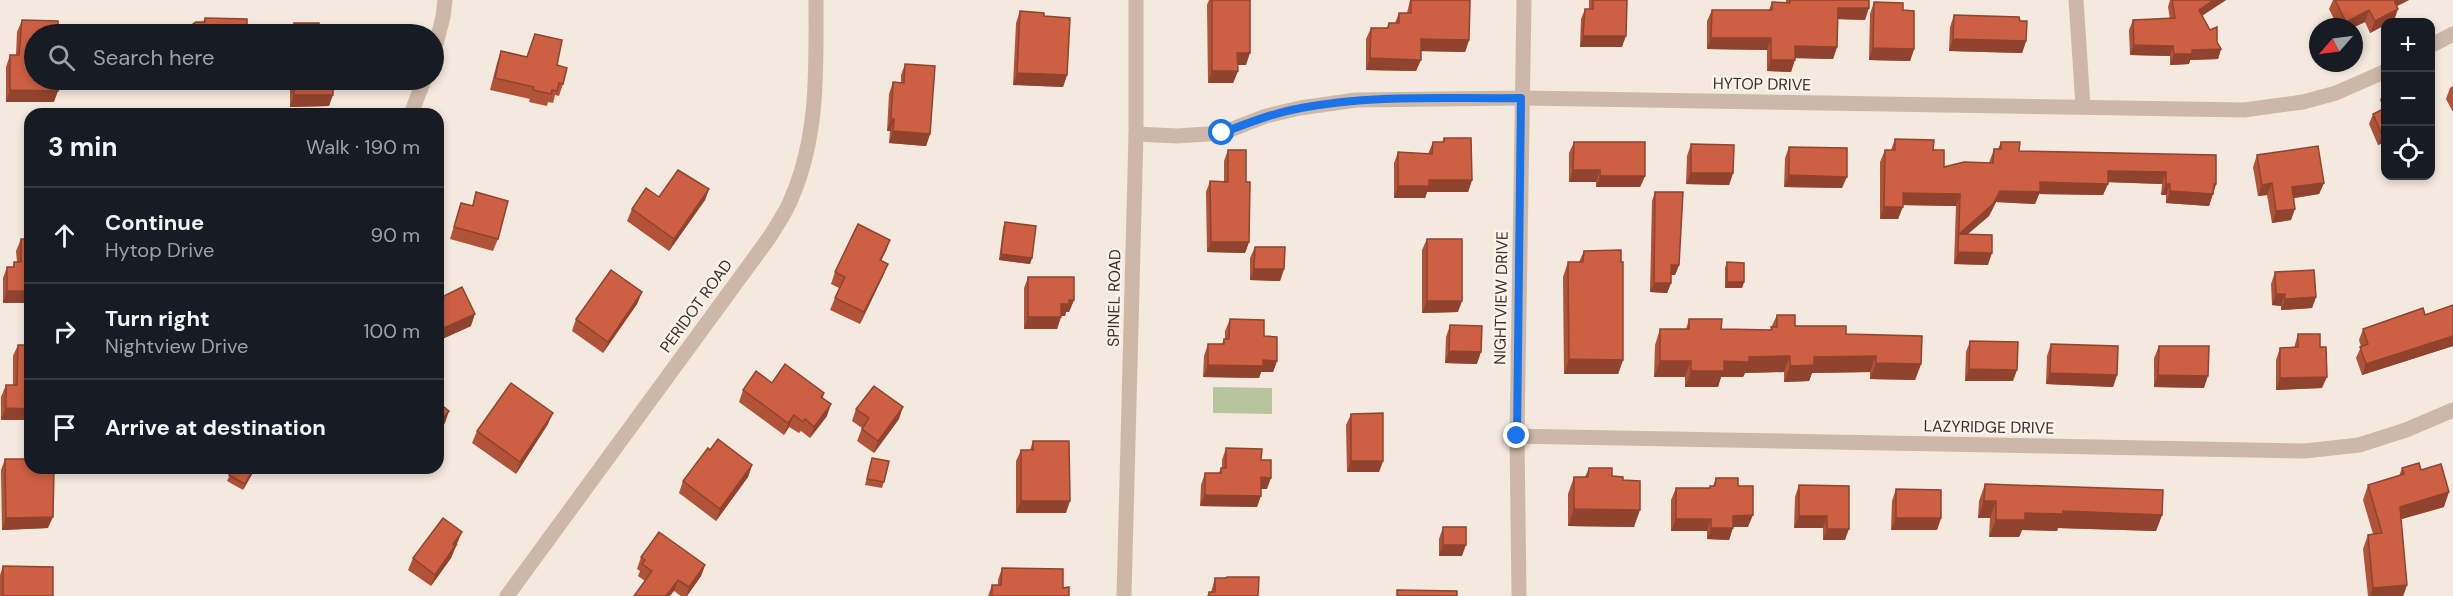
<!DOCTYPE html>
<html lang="en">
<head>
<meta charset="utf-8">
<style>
  :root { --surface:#171b24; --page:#20242c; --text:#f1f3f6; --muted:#9ea1a6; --line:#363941 }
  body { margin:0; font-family:"DM Sans",sans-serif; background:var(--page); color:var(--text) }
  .controls { position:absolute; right:18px; top:18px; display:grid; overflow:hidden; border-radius:12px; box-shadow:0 3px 9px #0003 }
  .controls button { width:54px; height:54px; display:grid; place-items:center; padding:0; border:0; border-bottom:2px solid var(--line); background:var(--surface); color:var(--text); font:30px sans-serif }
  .compass { position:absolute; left:2309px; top:18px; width:54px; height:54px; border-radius:50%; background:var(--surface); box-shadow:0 3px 9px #0003; rotate:242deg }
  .stop { position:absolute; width:18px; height:18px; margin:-14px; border:4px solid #1a73e8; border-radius:50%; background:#fff }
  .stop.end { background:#1a73e8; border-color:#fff; box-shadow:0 2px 6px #0008 }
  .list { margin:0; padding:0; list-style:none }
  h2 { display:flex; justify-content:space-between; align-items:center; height:78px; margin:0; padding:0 24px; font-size:26px }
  h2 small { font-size:20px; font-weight:400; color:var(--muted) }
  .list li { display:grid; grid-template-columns:39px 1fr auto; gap:18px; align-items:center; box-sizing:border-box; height:96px; padding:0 24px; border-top:2px solid var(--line) }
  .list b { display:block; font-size:22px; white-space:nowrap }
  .list p { margin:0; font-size:20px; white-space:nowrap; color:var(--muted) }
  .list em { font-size:20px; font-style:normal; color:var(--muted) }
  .icon { flex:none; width:33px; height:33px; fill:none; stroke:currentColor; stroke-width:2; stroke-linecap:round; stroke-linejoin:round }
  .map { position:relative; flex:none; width:2453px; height:596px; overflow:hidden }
  .search { position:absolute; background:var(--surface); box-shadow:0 3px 9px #0003; left:24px; top:24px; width:420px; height:66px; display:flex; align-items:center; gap:15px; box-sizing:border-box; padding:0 21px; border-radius:33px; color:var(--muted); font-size:22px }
  .panel { position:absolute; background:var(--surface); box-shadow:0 3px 9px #0003; left:24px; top:108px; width:420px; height:366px; border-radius:18px }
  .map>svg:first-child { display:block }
</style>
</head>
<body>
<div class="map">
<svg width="2453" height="596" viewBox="0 0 2453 596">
  <rect width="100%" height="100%" fill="#f4e9de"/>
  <!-- green -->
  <path fill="#b8c59c" d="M1213 387 1272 388V414L1213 413Z"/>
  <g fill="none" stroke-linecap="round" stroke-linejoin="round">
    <!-- minor -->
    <g stroke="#cdb8a8" stroke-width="15">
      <path d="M2076 0 2083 106"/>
      <path d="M2430 46 2453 34"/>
      <path d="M434 52 443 17 445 0"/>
      <path d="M411 114 424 80"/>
      <path d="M1136 134 1177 136 1222 133 1266 116 1300 108 1356 100 1521 98 2244 110 2303 102 2336 93 2386 71"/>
      <path d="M1517 436 2305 451 2359 445 2406 430 2453 410"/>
      <path d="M507 596 769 238C777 225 787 211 792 197 819 134 816 67 816 0"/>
      <path d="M1124 596 1136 134V0"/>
      <path d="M1519 596 1517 436 1524 0"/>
    </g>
  </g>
  <!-- wall -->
  <g fill="#b05339">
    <path d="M1209 0H1250L1246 65H1237L1238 71 1233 83H1208L1207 5Z"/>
    <path d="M1410 0 1469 40 1465 52 1421 51 1416 71 1366 70V39L1371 28H1387L1389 23H1395L1399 13H1407Z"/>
    <path d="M1589 0H1627L1622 47H1580L1581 19 1585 9H1589Z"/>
    <path d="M1786 0H1869L1865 20 1838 19 1837 47 1833 59 1795 58 1791 72 1767 71V50L1707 49V21L1712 10H1769L1772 2 1786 3Z"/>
    <path d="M2170 0H2226L2202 16 2221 49 2218 59 2190 60 2189 64 2170 65V56L2130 55 2129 30 2133 20 2170 19 2168 7Z"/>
    <path d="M2333 0H2409L2397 6 2394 21 2391 22H2385V25L2370 33 2365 22 2354 27H2338L2329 9Z"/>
    <path d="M1874 2 1903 10 1914 49 1910 61 1869 60 1870 14Z"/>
    <path d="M1020 11 1044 16 1067 75 1063 87 1013 85 1016 23Z"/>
    <path d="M1954 15 2020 21 2026 41 2022 53 1949 51 1950 27Z"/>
    <path d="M205 18 247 34H189L193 24 203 22Z"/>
    <path d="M22 20 54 102H6V67L10 55H16L17 32Z"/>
    <path d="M294 23 319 34H290Z"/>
    <path d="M501 51 557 65 563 84 559 96 555 95 553 103 548 102 547 106 529 102 530 99 490 90 497 63Z"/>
    <path d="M905 64 930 134 926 146 889 143 890 131H887L889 94 893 82 901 83V75Z"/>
    <path d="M290 80H346L343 88H333L329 106 290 107Z"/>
    <path d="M2453 86V112L2446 99 2450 88Z"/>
    <path d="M2384 89H2385V142L2378 145 2369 124 2373 114 2384 109 2380 100Z"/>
    <path d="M1444 138 1472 180 1468 192H1427L1425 198H1394V163L1398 152 1428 154 1433 142H1442Z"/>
    <path d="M1895 139 1933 150 1944 167 1989 163 1994 149H1998L2001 142 2019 151 2216 155V184L2209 206 2166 203V195H2161L2162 184 2108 182 2103 195 2039 194 2035 204 1996 202 1989 216 1968 234 1988 265 1954 264 1956 206 1903 205 1898 219H1880V162L1885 150H1891Z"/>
    <path d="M1574 142 1645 176 1640 187H1596V182H1569V153Z"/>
    <path d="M1691 144 1733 173 1729 185 1686 184 1687 156Z"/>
    <path d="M1789 147 1842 188 1784 187 1785 158Z"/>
    <path d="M1228 150 1246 182 1249 242 1245 253 1207 252 1206 192 1210 181 1224 182V161Z"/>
    <path d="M2257 155 2324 183 2319 194 2294 198 2291 220 2272 223 2267 195 2258 196 2253 167Z"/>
    <path d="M709 189 705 200 669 251 627 221 632 209Z"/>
    <path d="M476 192 498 239 493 251 450 239 461 203 472 206Z"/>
    <path d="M1655 192 1679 265 1675 275H1671V283L1667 293 1650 292 1652 201Z"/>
    <path d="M1005 222 1032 258 1030 264 999 260 1003 228Z"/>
    <path d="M21 239H30V303H3V278L7 267H13L14 262H17L16 251Z"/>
    <path d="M1427 239 1458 312 1422 313V250Z"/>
    <path d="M890 240 881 261 883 276 860 324 830 310 839 288 831 284 835 272Z"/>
    <path d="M1255 247 1284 269 1280 281 1250 280V258Z"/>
    <path d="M1584 251 1623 360 1618 374H1564L1563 277 1568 262H1579Z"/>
    <path d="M1727 262 1744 282 1742 288H1725V268Z"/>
    <path d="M2275 272 2316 297 2312 308 2281 310V306L2272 305 2271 284Z"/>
    <path d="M1028 277 1074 300 1069 312H1066L1065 316H1061L1057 329H1024V288Z"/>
    <path d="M642 292 637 304 603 353 572 331 576 319Z"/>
    <path d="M438 299 471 326 440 340 438 336Z"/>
    <path d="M2453 305V346L2362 375 2356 358 2361 347 2359 340 2363 329 2425 315Z"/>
    <path d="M1777 315 1795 326 1846 334 1921 364 1915 380 1870 379V372L1812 373 1809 381 1784 382V372L1745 373 1743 377H1721L1718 387H1685V377H1654L1655 345 1660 329H1686L1689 319 1721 329 1770 330Z"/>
    <path d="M1230 319 1264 336 1277 361 1273 372H1261L1259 378 1203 377 1204 356 1208 344H1222L1224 339H1225V331Z"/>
    <path d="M1450 325 1477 364 1445 363 1446 337Z"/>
    <path d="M2298 334 2320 347 2322 388 2276 390V360L2280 348H2294Z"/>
    <path d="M1970 341 2013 381H1965L1966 352Z"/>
    <path d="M2051 344 2117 375 2113 387 2046 384 2047 356Z"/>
    <path d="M18 345H30V420H1V397L6 385H13V356Z"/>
    <path d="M2159 346 2204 388 2154 387V358Z"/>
    <path d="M772 383 824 393 823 398 827 416 810 438 801 431 799 433 789 427 784 435 739 402 743 390Z"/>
    <path d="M856 409 899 419 874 453 857 441 862 428 852 421Z"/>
    <path d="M1351 414 1383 461 1379 472H1347L1346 425Z"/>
    <path d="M548 424 516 474 472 443 477 431Z"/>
    <path d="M1033 441 1066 513H1016V461L1021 450H1030Z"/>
    <path d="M1226 448 1261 460 1267 489H1261L1257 507 1200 506 1201 485 1205 473H1219L1221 468H1222V460Z"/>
    <path d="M710 450 752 465 748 477 716 521 679 493 683 481Z"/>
    <path d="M872 458 884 482 882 488 865 485Z"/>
    <path d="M5 459 48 528 2 530 1 470Z"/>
    <path d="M233 468H255L243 490 227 481Z"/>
    <path d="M1589 468 1623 480 1634 527 1568 526V494L1574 477H1585Z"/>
    <path d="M2402 468 2421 470 2444 507 2401 519 2407 585 2403 596H2368L2363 549 2368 535 2373 534 2363 500 2368 485 2399 476Z"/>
    <path d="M1716 478 1738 486 1748 527H1733L1729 540 1707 539V531H1671V500L1676 488H1710V486H1713Z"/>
    <path d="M1985 484 2162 515 2156 531 2058 528 2057 531 2022 530 2019 537H1989L1990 518H1978L1979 501Z"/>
    <path d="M1799 485 1849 486 1845 540H1823V528H1794L1795 497Z"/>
    <path d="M1896 489 1941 518 1937 530H1891L1892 501Z"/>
    <path d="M1443 527 1462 556H1439V539Z"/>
    <path d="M458 544 455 548 451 558 431 586 408 570 413 558Z"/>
    <path d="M641 557 705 565 701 576 687 596H681L674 591 645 581 638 576 640 571 637 569Z"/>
    <path d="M3 566 53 596H0V575Z"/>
    <path d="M1002 568 1063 588 1069 596H988L992 585H998V580Z"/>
    <path d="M1227 577 1258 596H1207L1209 592H1211L1215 578H1227Z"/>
  </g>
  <!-- shaded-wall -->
  <g fill="#90432e">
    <path d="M2214 0H2226L2195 20 2199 10Z"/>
    <path d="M2392 0H2409L2389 10Z"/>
    <path d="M1838 8H1869L1865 20 1834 19Z"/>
    <path d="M2398 9 2394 21 2391 22H2385V25L2370 33 2375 21Z"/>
    <path d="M2369 10 2365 22 2354 27H2344L2346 22Z"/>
    <path d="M1583 36H1626L1622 47H1580Z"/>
    <path d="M1711 38H1771L1767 50 1707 49Z"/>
    <path d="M1421 39 1469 40 1465 52 1417 51Z"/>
    <path d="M1953 39 2026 41 2022 53 1949 51Z"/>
    <path d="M2134 45 2173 46 2170 56 2130 55Z"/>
    <path d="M1795 46 1837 47 1833 59 1791 58Z"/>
    <path d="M1873 48 1914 49 1910 61 1869 60Z"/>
    <path d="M2221 49 2218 59 2190 60 2189 64 2170 65 2174 54 2192 50Z"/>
    <path d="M1237 53H1250L1246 65H1233Z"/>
    <path d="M1370 58 1421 60 1416 71 1366 70Z"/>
    <path d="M1771 60H1795L1791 72 1767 71Z"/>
    <path d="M1212 71H1238L1233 83H1208Z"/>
    <path d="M1017 73 1067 75 1063 87 1013 85Z"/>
    <path d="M332 80H346L343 88H329Z"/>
    <path d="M10 90 58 91 54 102H6Z"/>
    <path d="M294 95H333L329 106 290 107Z"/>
    <path d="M891 119H894L890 131H887Z"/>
    <path d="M893 131 930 134 926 146 889 143Z"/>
    <path d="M2385 133V142L2378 145 2382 135Z"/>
    <path d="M1573 170H1600L1596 182H1569Z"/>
    <path d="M2108 171 2166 172 2162 184 2103 182Z"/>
    <path d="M1691 173H1733L1729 185 1686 184Z"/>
    <path d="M1789 175 1847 177 1842 188 1784 187Z"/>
    <path d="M1600 176H1645L1640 187H1596Z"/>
    <path d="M1429 180H1472L1468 192H1427L1425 198H1394L1398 186Z"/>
    <path d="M2040 182 2108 184 2103 195 2039 194 2035 204 1996 202 1989 216 1958 242 1959 234 2000 191Z"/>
    <path d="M2272 183 2267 195 2258 196 2262 185Z"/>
    <path d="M2324 183 2319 194 2288 199 2292 187Z"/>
    <path d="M2166 184H2170L2166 195H2161Z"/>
    <path d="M2214 184H2216L2209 206 2166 203 2170 191Z"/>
    <path d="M709 189 705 200 669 251 674 239Z"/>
    <path d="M1903 193 1960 194 1956 206 1899 205Z"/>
    <path d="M1884 207H1903L1898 219H1880Z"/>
    <path d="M2295 209 2291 220 2272 223 2276 211Z"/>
    <path d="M890 240 886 251 875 272 880 260Z"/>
    <path d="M1211 242H1249L1245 253 1207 252Z"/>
    <path d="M1958 252 1992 253 1988 265 1954 264Z"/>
    <path d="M1001 254 1032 258 1030 264 999 260Z"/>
    <path d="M888 264 883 276 860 324 864 312Z"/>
    <path d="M1671 265H1679L1675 275H1668Z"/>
    <path d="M1254 269H1284L1280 281 1250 280Z"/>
    <path d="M1727 282H1744L1742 288H1725Z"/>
    <path d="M1654 283H1671L1667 293 1650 292Z"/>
    <path d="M7 291H30V303H3Z"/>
    <path d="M642 292 637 304 603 353 608 342Z"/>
    <path d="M2276 294H2285L2281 306 2272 305Z"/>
    <path d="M2316 297 2312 308 2281 310 2285 299Z"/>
    <path d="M1069 300H1074L1069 312H1066L1065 316H1057L1061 304Z"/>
    <path d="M1427 301H1462L1458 312 1422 313Z"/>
    <path d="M475 314 471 326 440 340 444 328Z"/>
    <path d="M1028 317H1061L1057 329H1024Z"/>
    <path d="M2453 336V346L2362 375 2366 364Z"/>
    <path d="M1449 351 1481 352 1477 364 1445 363Z"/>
    <path d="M1790 356 1784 372 1745 373 1743 377H1721L1718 387H1685L1691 371 1724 361 1749 357Z"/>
    <path d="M1876 356 1870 372 1812 373 1809 381 1784 382 1790 366 1814 357Z"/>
    <path d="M1569 359 1623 360 1618 374H1564Z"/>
    <path d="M1263 360 1277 361 1273 372H1261L1259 378 1203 377 1208 365Z"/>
    <path d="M1660 361H1691L1685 377H1654Z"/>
    <path d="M1876 363 1921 364 1915 380 1870 379Z"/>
    <path d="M1969 369 2017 370 2013 381H1965Z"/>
    <path d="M2050 373 2117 375 2113 387 2046 384Z"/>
    <path d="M2158 375 2208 376 2204 388 2154 387Z"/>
    <path d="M2327 377 2322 388 2276 390 2280 378Z"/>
    <path d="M831 404 827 416 810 438 814 427Z"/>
    <path d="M903 407 899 419 874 453 878 441Z"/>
    <path d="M6 408 30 409V420H1Z"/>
    <path d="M449 411 445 423 438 432V425Z"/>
    <path d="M553 413 548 424 516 474 520 462Z"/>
    <path d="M794 415 789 427 784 435 788 423Z"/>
    <path d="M1351 461H1383L1379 472H1347Z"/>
    <path d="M752 465 748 477 716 521 720 509Z"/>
    <path d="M254 468V471L243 490 245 484Z"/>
    <path d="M1261 477 1271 478 1267 489H1257Z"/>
    <path d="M2449 492 2444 507 2395 521 2400 507Z"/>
    <path d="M1205 495 1261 496 1257 507 1200 506Z"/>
    <path d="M1021 501H1070L1066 513H1016Z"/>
    <path d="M1984 501H1996L1990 518H1978Z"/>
    <path d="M1574 509 1640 510 1634 527 1568 526Z"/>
    <path d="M2063 511 2162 515 2156 531 2058 528 2057 531 2022 530 2019 537H1989L1996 520 2025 513Z"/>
    <path d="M1753 515 1748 527H1729L1733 516Z"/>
    <path d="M1799 516H1827L1823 528H1794Z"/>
    <path d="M53 517 48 528 2 530 6 518Z"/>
    <path d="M1896 518H1941L1937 530H1891Z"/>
    <path d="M1676 519H1711L1707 531H1671Z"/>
    <path d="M1711 528H1733L1729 540 1707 539Z"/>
    <path d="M1827 529H1849L1845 540H1823Z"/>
    <path d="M462 532 451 558 431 586 435 575 453 544Z"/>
    <path d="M1443 545H1466L1462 556H1439Z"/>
    <path d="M705 565 701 576 687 596H686L689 587Z"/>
    <path d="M678 580 674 591 670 596H666Z"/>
    <path d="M2407 585 2403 596H2370L2373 588Z"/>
  </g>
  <!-- building -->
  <g fill="#cd6042" stroke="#90432e" stroke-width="1.5">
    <path d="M1212 0H1250V53H1237L1238 71H1212Z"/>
    <path d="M1411 0H1470L1469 40 1421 39V60L1370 58 1371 28H1388L1389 23H1399V13H1411Z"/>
    <path d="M1593 0H1627L1626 36H1583L1585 9H1593Z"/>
    <path d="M1790 0H1869V8H1838L1837 47 1795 46V60H1771V38H1711L1712 10H1772V2L1790 3Z"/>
    <path d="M2172 0H2214L2199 10 2210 30 2217 27V42L2221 49 2192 50V54H2174L2173 46 2134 45 2133 20 2175 18Z"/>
    <path d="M2335 0H2394L2398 9 2375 21 2369 10 2346 22Z"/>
    <path d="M1874 2 1903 3V10L1914 11V49L1873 48Z"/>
    <path d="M1020 11 1044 13V16L1070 18 1067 75 1017 73Z"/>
    <path d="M1954 15 2019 17 2020 21H2027L2026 41 1953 39Z"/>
    <path d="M205 18 247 19V34H192L193 24 196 22H205Z"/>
    <path d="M22 20 58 21V34H34V80H58V91L10 90V55H19Z"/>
    <rect x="294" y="23" width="25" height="11"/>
    <path d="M535 34 562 40 557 65 567 68 563 84 559 83 557 91 552 90 551 94 533 90 534 87 495 78 501 51 527 57Z"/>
    <path d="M905 64 935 66 930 134 893 131 894 119H891L893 82 904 83Z"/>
    <rect x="294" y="80" width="39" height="15"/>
    <path d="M2385 108V133L2382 135 2373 114Z"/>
    <path d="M1444 138H1471L1472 180H1429V186H1398V152L1432 154 1433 142H1444Z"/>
    <path d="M1895 139 1934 140 1933 150H1944V167L1964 162 1993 163 1994 149H2001V142H2020L2019 151 2216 155V184H2214L2213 194 2170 191V184H2166V172L2108 171V184L2040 182V192L2000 191 1993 204 1959 234 1992 235V253L1958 252 1960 194 1903 193V207H1884L1885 150H1895Z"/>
    <path d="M1574 142H1645V176H1600V170H1573Z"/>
    <path d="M1691 144 1734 145 1733 173H1691Z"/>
    <path d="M2318 146 2324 183 2292 187 2295 209 2276 211 2272 183 2262 185 2257 155Z"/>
    <path d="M1789 147 1847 148V177L1789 175Z"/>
    <path d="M1228 150H1246V182H1250L1249 242H1211L1210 181 1228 182Z"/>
    <path d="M678 170 709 189 674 239 632 209 646 188 659 197Z"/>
    <path d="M476 192 508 201 498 239 454 227 461 203 473 206Z"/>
    <path d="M1655 192H1683L1679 265H1671V283H1654Z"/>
    <path d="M1005 222 1036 226 1032 258 1001 254Z"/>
    <path d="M858 224 890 240 880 260 888 264 864 312 835 298 845 277 835 272Z"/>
    <path d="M21 239H30V291H7V267H14V262H21Z"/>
    <rect x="1427" y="239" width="35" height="62"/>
    <path d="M1255 247H1285L1284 269H1254Z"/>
    <path d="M1621 250V262H1623V360L1569 359 1568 262H1583L1584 251Z"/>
    <path d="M1727 262 1744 263V282H1727Z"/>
    <path d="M611 270 642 292 608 342 576 319Z"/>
    <path d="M2314 270 2316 297 2285 299V294H2276L2275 272Z"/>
    <path d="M1028 277H1074V300H1069V304H1061V317H1028Z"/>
    <path d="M462 287 475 314 444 328 438 315V299Z"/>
    <path d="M2453 305V336L2366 364 2360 347 2368 344 2363 329 2423 308 2425 315Z"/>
    <path d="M1777 315H1795V326H1846V334L1922 336 1921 364 1876 363V356L1814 357V365L1790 366V356L1749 357V362L1724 361V371H1691V361H1660V329H1689V319H1722L1721 329 1772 330 1771 327H1777Z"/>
    <path d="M1230 319 1264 320V336L1277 337V361L1263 360V366L1208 365V344H1224V339H1229Z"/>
    <path d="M1450 325 1482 326 1481 352 1449 351Z"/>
    <path d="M2298 334H2320V347H2326L2327 377 2280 378V348L2298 347Z"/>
    <path d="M1970 341 2018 342 2017 370 1969 369Z"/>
    <path d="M2051 344 2118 346 2117 375 2050 373Z"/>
    <path d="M18 345H30V409L6 408V385H17Z"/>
    <path d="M2159 346H2209L2208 376 2158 375Z"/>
    <path d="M785 364 824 393 821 397 831 404 814 427 805 419 803 422 794 415 788 423 743 390 756 371 772 383Z"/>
    <path d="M511 383 553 413 520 462 477 431Z"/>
    <path d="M874 386 903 407 878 441 862 429 869 418 856 409Z"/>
    <path d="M438 402 449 411 438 425Z"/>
    <path d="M1383 413V461H1351V414Z"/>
    <path d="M718 439 752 465 720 509 683 481 708 448 710 450Z"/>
    <path d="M1033 441H1069L1070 501H1021V450H1033Z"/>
    <path d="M1226 448 1262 449 1261 460H1271V478L1261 477V496L1205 495V473H1221V468H1226Z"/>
    <path d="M872 458 889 461 884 482 867 479Z"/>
    <path d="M5 459H30V468H54L53 517 6 518Z"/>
    <path d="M2419 463 2421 470 2441 464 2449 492 2400 507 2407 585 2373 588 2368 535 2382 533 2368 485 2404 474 2402 468Z"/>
    <path d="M233 468H254L245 484 229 475Z"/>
    <path d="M1589 468H1612V476L1623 477V480L1640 481V510L1574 509V477H1588Z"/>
    <path d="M1716 478H1738V486H1753V515L1733 516V528H1711V519H1676V488H1710V486H1715Z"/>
    <path d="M1985 484 2163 490 2162 515 2063 511V514L2025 513V520H1996V501H1984Z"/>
    <path d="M1799 485 1849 486V529H1827V516H1799Z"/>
    <path d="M1896 489 1941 490V518H1896Z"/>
    <path d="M443 518 462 532 453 544 455 546 435 575 413 558Z"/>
    <rect x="1443" y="527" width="23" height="18"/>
    <path d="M659 532 705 565 689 587 678 580 666 596H634L652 571 642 564 645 560 641 557Z"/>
    <path d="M3 566 53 567V596H3Z"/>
    <path d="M1002 568 1063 569V588L1069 587V596H992V585H1001Z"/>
    <path d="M1227 577H1259L1258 596H1209V592H1215V578H1227Z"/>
    <path d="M1397 590 1457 591V596H1397Z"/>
  </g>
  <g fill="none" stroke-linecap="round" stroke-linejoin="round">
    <!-- route -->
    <path stroke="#1a73e8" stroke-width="8" d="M1222 133C1248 123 1273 113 1301 108 1373 94 1448 99 1521 98L1517 436"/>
  </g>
  <g text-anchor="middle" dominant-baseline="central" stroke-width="5" stroke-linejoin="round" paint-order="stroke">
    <!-- street labels -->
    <g font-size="16" fill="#3a2e29" stroke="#fbf3eb">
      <text transform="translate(1762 84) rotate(1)">HYTOP DRIVE</text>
      <text transform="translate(1114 298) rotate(-89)">SPINEL ROAD</text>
      <text transform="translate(1501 298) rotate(-89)">NIGHTVIEW DRIVE</text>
      <text transform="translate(696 306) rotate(-54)">PERIDOT ROAD</text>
      <text transform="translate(1989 427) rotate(1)">LAZYRIDGE DRIVE</text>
    </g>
  </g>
</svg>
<div class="controls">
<button>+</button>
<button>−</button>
<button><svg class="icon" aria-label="locate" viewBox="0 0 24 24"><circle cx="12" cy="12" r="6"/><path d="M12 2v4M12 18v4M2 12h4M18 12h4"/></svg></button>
</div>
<svg class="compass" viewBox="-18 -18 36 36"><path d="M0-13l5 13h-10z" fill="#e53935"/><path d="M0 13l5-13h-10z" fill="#9ea1a6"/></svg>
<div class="stop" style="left:1222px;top:133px"></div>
<div class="stop end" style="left:1517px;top:436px"></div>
<div class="search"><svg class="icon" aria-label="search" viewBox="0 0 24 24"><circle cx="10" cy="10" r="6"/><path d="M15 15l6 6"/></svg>Search here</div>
<section class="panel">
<h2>3 min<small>Walk · 190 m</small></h2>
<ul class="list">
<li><svg class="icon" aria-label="ahead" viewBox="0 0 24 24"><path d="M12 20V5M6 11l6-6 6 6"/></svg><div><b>Continue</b><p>Hytop Drive</p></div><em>90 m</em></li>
<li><svg class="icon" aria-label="right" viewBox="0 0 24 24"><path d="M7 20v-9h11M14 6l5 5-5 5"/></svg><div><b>Turn right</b><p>Nightview Drive</p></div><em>100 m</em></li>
<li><svg class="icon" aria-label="arrive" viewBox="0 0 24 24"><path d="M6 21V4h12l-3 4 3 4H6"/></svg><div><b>Arrive at destination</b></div></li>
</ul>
</section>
</div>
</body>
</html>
